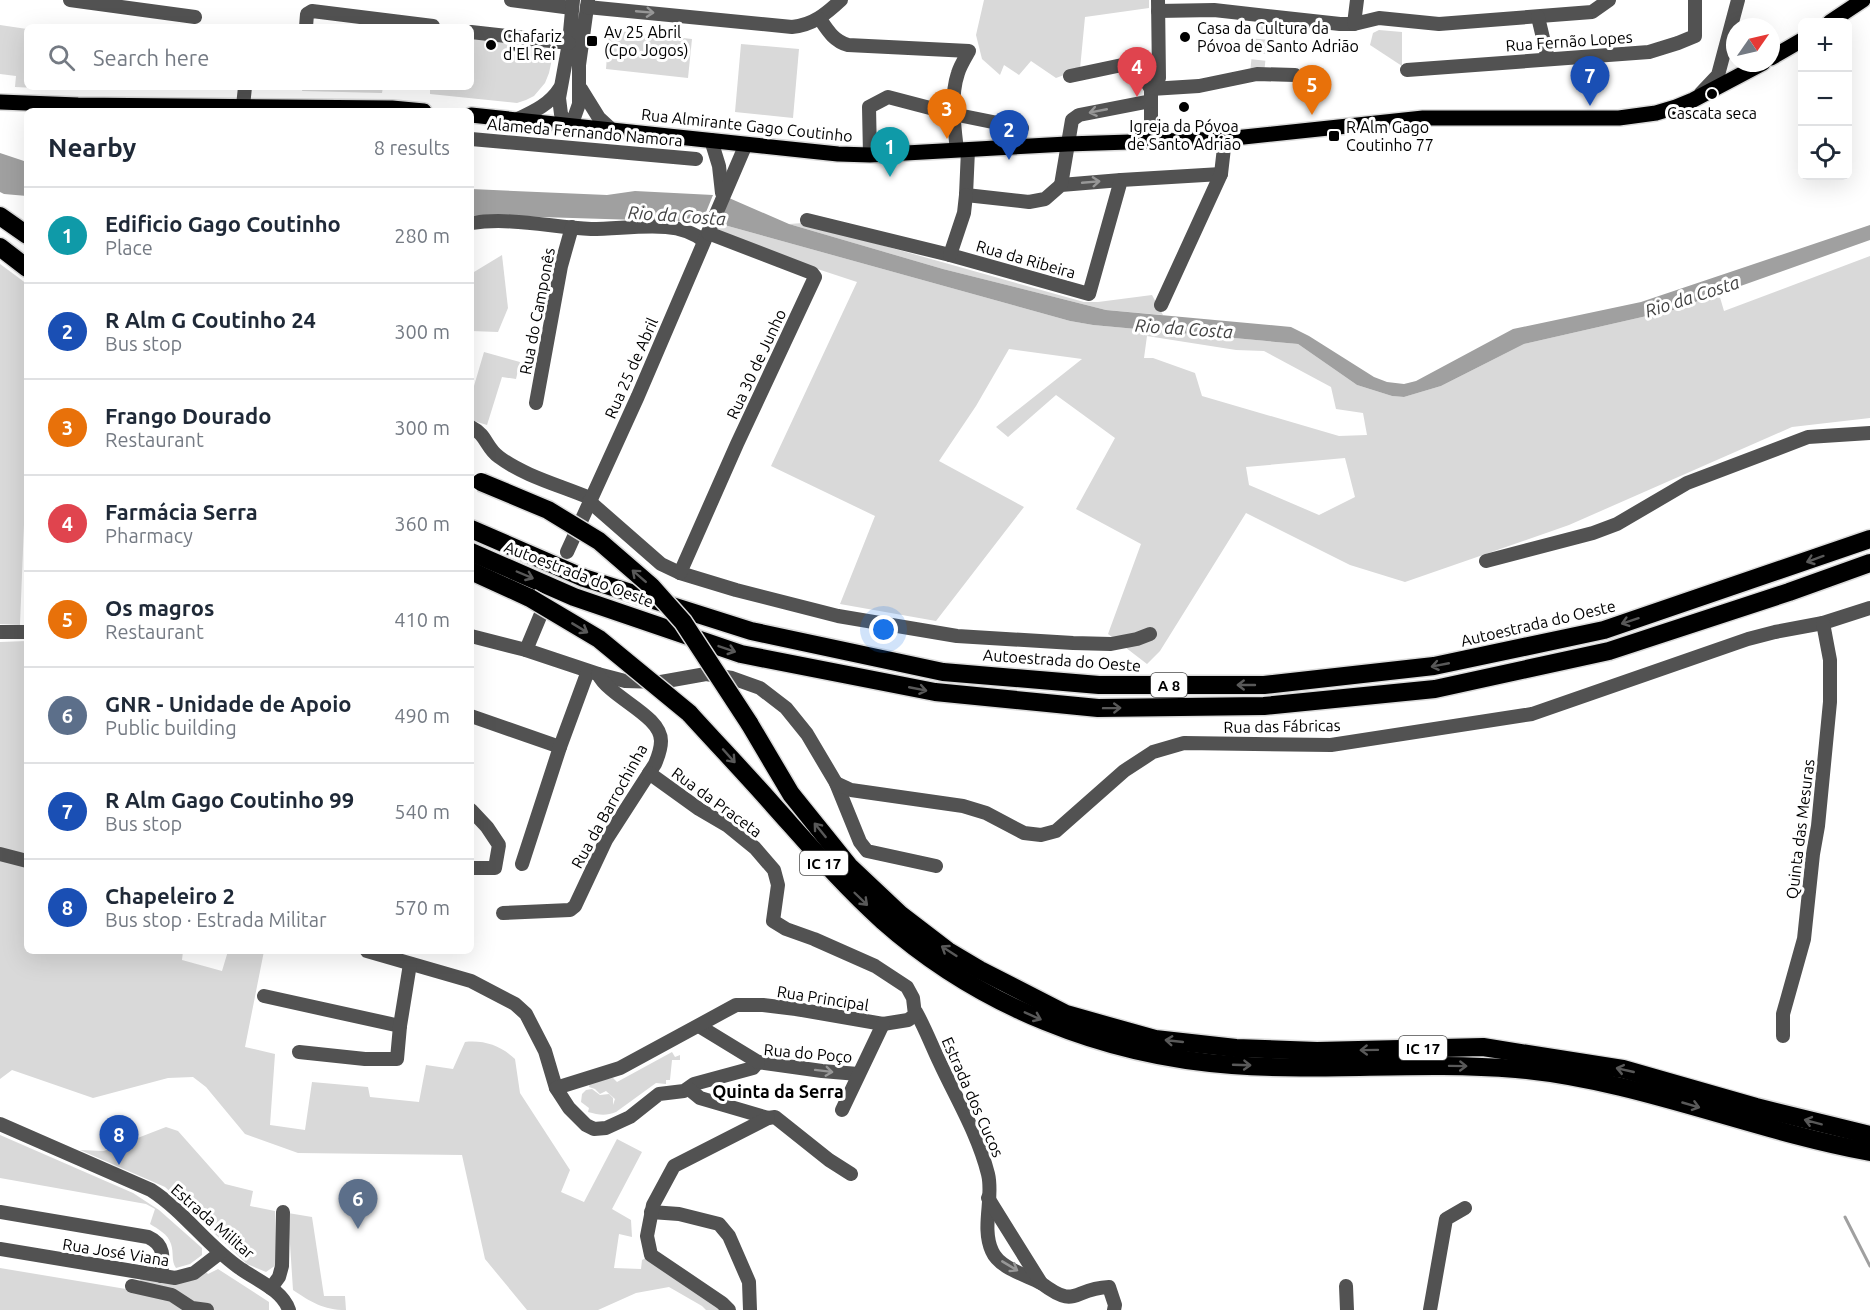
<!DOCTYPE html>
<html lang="en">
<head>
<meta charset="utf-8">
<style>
  :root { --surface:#fff; --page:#f2f2f3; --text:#1f2937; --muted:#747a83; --line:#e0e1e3; --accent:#d93025 }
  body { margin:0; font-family:Ubuntu,sans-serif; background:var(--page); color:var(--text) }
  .controls { position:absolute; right:18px; top:18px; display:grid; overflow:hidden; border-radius:9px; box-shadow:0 6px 24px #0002 }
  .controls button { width:54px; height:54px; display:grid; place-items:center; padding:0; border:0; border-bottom:2px solid var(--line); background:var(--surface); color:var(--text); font:30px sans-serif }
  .compass { position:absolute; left:1726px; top:18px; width:54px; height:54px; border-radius:50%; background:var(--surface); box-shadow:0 6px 24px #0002; rotate:56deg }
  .you { position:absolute; left:884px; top:630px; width:21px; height:21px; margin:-15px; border:4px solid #fff; border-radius:50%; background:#1a73e8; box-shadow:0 0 0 9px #1a73e833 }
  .badge { display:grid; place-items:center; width:39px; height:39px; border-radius:50%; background:var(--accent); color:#fff; font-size:20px; font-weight:700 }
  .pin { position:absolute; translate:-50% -50px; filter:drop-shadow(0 2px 3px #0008) }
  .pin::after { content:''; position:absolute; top:32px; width:21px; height:18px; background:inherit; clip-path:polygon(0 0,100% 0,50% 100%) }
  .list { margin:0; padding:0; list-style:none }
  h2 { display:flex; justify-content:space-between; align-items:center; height:78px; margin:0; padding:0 24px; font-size:26px }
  h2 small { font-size:20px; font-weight:400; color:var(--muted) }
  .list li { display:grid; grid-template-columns:39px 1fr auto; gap:18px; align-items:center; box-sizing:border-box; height:96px; padding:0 24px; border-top:2px solid var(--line) }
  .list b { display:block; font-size:22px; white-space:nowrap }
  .list p { margin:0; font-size:20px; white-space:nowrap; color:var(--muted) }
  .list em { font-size:20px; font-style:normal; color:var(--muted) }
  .icon { flex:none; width:33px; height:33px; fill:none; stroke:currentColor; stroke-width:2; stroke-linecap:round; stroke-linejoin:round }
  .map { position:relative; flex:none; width:1870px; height:1310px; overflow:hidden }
  .search { position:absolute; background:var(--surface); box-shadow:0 6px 24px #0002; left:24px; top:24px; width:450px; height:66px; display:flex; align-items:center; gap:15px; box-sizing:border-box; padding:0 21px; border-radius:9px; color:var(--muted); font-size:22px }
  .panel { position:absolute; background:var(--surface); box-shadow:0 6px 24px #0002; left:24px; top:108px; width:450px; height:846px; border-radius:9px }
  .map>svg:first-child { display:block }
</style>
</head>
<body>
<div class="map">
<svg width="1870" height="1310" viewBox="0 0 1870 1310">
  <rect width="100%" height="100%" fill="#fff"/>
  <!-- green -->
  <g fill="#d9d9d9" fill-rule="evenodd">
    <path d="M984 0H1149V8L1085 17 1080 69 1056 78 1031 61 1019 75 1004 65 1000 75 982 59 976 35Z"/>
    <path d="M0 25 27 29V87H75V90L15 87 16 76 0 74Z"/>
    <path d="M609 30 692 39 688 78 606 69Z"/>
    <path d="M1379 30 1402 32V66L1370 45 1373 33Z"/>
    <path d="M471 35 555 45 549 73 545 83 534 96 526 100 517 103 430 94V87H471Z"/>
    <path d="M741 44 799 49 793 118 735 112Z"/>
    <path d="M303 87H383L382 93 302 91Z"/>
    <path d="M717 223 1070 321 1093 325 1298 344 1357 385 1392 396 1404 397 1441 386 1524 344 1673 310 1719 294 1724 311 1870 256V418L1792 427 1569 525 1405 582 1350 565 1246 513 1160 651 1147 664 1108 634 1141 544 1076 509 1115 438 1056 395 1008 437 996 427 1082 359 1009 349 976 406 939 461 1024 507 936 621 840 604 875 516 771 466 857 282 772 254 713 230ZM1147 336 1236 350 1264 351 1331 387 1336 409 1363 413 1367 435 1339 436 1202 396 1195 373 1153 358H1144ZM1345 458 1355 497 1319 515 1249 485 1246 467Z"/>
    <path d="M803 223 1084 302H1098L1152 295 1163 315 1106 310 943 269 789 224Z"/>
    <path d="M502 255 508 308 498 332 471 331V288L474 272Z"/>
    <path d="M0 264 27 284V449L20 625 0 624Z"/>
    <path d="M484 352 520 362 516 379 502 377 487 425 471 420V396Z"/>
    <path d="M27 641V951H183L182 960 222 971 228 951H264L245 1047 275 1054 270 1125 305 1130 312 1082 368 1087 370 1097 419 1102 426 1065 453 1069 465 1042C485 1040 501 1046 515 1059L520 1093 570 1170 561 1192 584 1202 617 1139 642 1152 612 1209 631 1220 632 1237 619 1234 614 1268 641 1269 642 1260 651 1255 729 1310H706L702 1306 669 1287 636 1293 598 1310H527L485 1259 462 1155 298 1153 245 1134 206 1087 193 1077 168 1078 93 1098 12 1070 0 1079V642Z"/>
    <path d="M672 1052 675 1057 680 1055V1060H672L670 1080H666V1084L656 1083 616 1112C606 1116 599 1115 588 1112L589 1108 581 1102 582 1094 586 1090 592 1089 600 1095 609 1094 613 1098V1105L615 1099 606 1091 600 1094 595 1089 589 1087 590 1081 613 1078 617 1082Z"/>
    <path d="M166 1127 178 1131 225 1184 253 1191 250 1206 275 1211 276 1265 266 1272 247 1264 165 1187 80 1150 104 1151Z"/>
    <path d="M0 1135 133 1193 159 1210 202 1248V1255L190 1264 176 1268C171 1261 174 1253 171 1244 168 1234 158 1229 150 1224L155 1209 146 1204 0 1178Z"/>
    <path d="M288 1213 312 1217 324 1296H345L346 1310C323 1310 311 1302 293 1290Z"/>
    <path d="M0 1268 138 1291 141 1277 206 1272 208 1274 218 1269 269 1302V1310H0Z"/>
  </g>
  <!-- water -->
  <g fill="#a0a0a0">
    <path d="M0 153 27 162V196L4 194 0 192Z"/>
    <path d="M471 189 607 195 635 191 713 195 702 222 471 215Z"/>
    <path d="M729 198 789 224 943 269 1106 310 1291 327 1309 336 1374 377 1387 382 1404 384 1416 381 1513 329 1641 302 1870 225V240L1673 310 1524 344 1441 386 1404 397 1392 396 1357 385 1298 344 1093 325 1070 321 717 223Z"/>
  </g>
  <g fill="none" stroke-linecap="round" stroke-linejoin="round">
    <!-- stream -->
    <path stroke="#a0a0a0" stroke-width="3" d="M1845 1217 1870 1266"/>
    <!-- minor-tunnel -->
    <path stroke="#d9d9d9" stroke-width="14" stroke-dasharray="14 7" stroke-linecap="butt" d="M1257 74 1263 14"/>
    <defs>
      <g id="major">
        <path d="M1830 22 1863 0"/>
        <path d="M1771 58 1802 40"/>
        <path d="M0 102 78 105 392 108 424 111"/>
        <path d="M471 115 838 154 870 155 1067 144 1225 139 1423 118H1619L1656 113 1676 107 1693 100 1763 63"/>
      </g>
      <g id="highway">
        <path d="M0 216 27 235"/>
        <path d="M0 247 27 268"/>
        <path d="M471 529 584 578 751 631 943 672 1099 685H1264L1434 666 1604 630 1870 539"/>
        <path d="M471 552 574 597 741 654 935 692 1098 708 1264 706 1435 689 1609 651 1789 592 1870 563"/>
        <path d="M471 571 530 598"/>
        <path d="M689 713C717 744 746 774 774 806 809 845 843 885 883 921 979 1006 1104 1056 1232 1065 1326 1072 1421 1061 1516 1069 1638 1080 1750 1130 1870 1152"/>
        <path d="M749 723 791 794 849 866 901 915 948 951 980 970 1066 1014 1155 1039 1236 1048 1317 1051 1483 1047 1623 1069 1756 1107 1870 1135"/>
      </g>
    </defs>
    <!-- major casing -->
    <use href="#major" stroke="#dbdbdb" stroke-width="18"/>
    <!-- highway casing -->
    <use href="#highway" stroke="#dbdbdb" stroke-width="21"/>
    <!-- minor -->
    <g stroke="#525252" stroke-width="14">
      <path d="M70 0 195 17"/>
      <path d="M511 0 572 8"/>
      <path d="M573 0 569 43 559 98 561 114 566 125 574 118 579 104V65L588 0"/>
      <path d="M587 7 792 27C813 25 826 14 841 0"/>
      <path d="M1158 11 1214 10 1340 24H1354L1379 18 1439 24 1592 12 1609 0"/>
      <path d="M1538 17 1548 59"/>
      <path d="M820 19C828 31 834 41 848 45L969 51C965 58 960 66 958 73 950 97 954 125 957 150"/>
      <path d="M1354 24 1357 0"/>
      <path d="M306 27 307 14 312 11 433 26"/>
      <path d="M471 32 569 43"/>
      <path d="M1407 70 1649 52 1678 43 1695 36V0"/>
      <path d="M1070 76 1141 61 1146 81 1151 89 1199 86 1257 74 1295 75"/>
      <path d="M581 89 599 118 612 130"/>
      <path d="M1701 93 1718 75 1738 0"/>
      <path d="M243 106 245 87"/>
      <path d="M518 119C535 111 550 104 560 88"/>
      <path d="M471 139 696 159"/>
      <path d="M711 140 719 166 722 193"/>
      <path d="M1151 141V89L1159 78 1158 0"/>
      <path d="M968 150 966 195 1029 202 1045 199 1061 185 1121 180"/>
      <path d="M870 155 869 107 888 97 953 114 1022 128"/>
      <path d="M1061 185 1072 120 1079 115 1151 101"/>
      <path d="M807 220 950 255 1089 294 1121 180 1221 174"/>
      <path d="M471 223C511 217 551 227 591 229 616 229 641 225 666 227 679 228 694 233 704 241"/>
      <path d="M950 255 964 213 966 195"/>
      <path d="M1161 305 1221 174 1225 139"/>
      <path d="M536 403 561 266 572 227"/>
      <path d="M471 427C487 435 486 448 499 457 524 476 562 486 590 498"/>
      <path d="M589 501 661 564 680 573 736 590 838 616 957 636 1073 643 1111 644 1137 639 1150 634"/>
      <path d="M567 552 638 396 746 144"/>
      <path d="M1486 561 1593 533 1617 524 1687 483 1808 437 1870 433"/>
      <path d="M680 573 737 444 815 277 812 273 708 233"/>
      <path d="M0 632H27"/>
      <path d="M471 636 526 650 598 674 625 681 661 682 706 674 732 678 760 688 786 708 807 734 836 783 860 842 867 851 936 866"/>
      <path d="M526 650 541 614"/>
      <path d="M471 716 560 747"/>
      <path d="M836 783 851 790 963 806 986 813 1024 833 1041 835 1056 831 1124 771 1153 752 1184 743 1331 745 1532 714 1748 639 1775 632 1823 623 1870 608"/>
      <path d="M471 810 487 827 499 845 495 868H471"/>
      <path d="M0 854 27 861"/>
      <path d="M522 864 560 747 588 671"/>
      <path d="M503 913 570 910 575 906 606 840 655 764C658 757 661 749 661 741 661 715 610 698 598 674"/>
      <path d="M367 951 471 981 515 1004 526 1014 545 1051 556 1088 569 1108 586 1125 594 1129 606 1128 630 1117 659 1094 684 1091 694 1084 753 1068 758 1062 822 1071 858 1074"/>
      <path d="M264 996 400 1026"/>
      <path d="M916 1012C925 1028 931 1044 939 1061 956 1098 978 1134 988 1174 994 1198 981 1227 992 1251 999 1268 1026 1275 1041 1283"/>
      <path d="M699 1026 758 1062"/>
      <path d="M1783 1036V1014L1804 939 1813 854 1818 826 1830 702V660L1823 623"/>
      <path d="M299 1052 365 1059H397L400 1026 410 964"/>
      <path d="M556 1088 620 1068 736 1005H763L796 1009 883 1024 908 1020 915 1015 913 998 907 987 875 966 814 939 786 929 773 921 778 885 774 870 755 848 728 826 699 809 649 773"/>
      <path d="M689 1089 700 1098 768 1118 775 1117 829 1160 851 1174"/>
      <path d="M842 1110 883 1024"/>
      <path d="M0 1124 151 1190C185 1212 208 1247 241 1269 258 1281 282 1290 289 1310"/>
      <path d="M988 1198 1041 1283C1077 1310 1071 1289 1109 1287L1115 1305 1114 1310"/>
      <path d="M0 1212 148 1237C166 1245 163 1259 161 1276"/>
      <path d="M651 1212 679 1214 719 1224 729 1236 749 1282 750 1310"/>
      <path d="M0 1249 175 1278 194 1273 220 1253"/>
      <path d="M132 1286 172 1295 192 1308 207 1310"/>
      <path d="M1346 1286 1347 1310"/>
      <path d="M271 1288 279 1277 282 1266 283 1212"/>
      <path d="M729 1310 722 1303 651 1255 647 1236 653 1205 674 1166 768 1118"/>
      <path d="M1430 1310 1446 1219 1465 1208"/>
    </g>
    <!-- major -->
    <use href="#major" stroke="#000" stroke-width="15"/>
    <!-- highway -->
    <use href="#highway" stroke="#000" stroke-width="18"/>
    <defs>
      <g id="highway-bridge">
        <path d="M481 482 548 510 599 541 651 586 683 622 749 723"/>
        <path d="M530 598 599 639 689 713"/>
      </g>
    </defs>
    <!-- highway-bridge casing -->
    <use href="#highway-bridge" stroke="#dbdbdb" stroke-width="21" stroke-linecap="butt"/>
    <!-- highway-bridge -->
    <use href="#highway-bridge" stroke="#000" stroke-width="18"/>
  </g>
  <!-- one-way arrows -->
  <defs><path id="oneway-shaft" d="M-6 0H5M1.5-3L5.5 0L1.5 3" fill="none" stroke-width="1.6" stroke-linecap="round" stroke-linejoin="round" transform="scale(1.5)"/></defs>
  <g stroke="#979797">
    <use href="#oneway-shaft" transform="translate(645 12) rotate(5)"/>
    <use href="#oneway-shaft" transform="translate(1098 111) rotate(169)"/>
    <use href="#oneway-shaft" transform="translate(1091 182) rotate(-5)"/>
    <use href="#oneway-shaft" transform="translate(824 1071) rotate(7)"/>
    <use href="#oneway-shaft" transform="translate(1010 1266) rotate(31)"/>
  </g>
  <g stroke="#595959">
    <use href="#oneway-shaft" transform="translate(1815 559) rotate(160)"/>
    <use href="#oneway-shaft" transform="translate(525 575) rotate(23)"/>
    <use href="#oneway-shaft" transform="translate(639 576) rotate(-139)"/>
    <use href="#oneway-shaft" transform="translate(1630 621) rotate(162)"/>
    <use href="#oneway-shaft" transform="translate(580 628) rotate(31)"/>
    <use href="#oneway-shaft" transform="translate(727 649) rotate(19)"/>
    <use href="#oneway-shaft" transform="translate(1440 665) rotate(169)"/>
    <use href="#oneway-shaft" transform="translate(1246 685) rotate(-180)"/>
    <use href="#oneway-shaft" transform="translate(918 689) rotate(11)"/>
    <use href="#oneway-shaft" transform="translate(1112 708) rotate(-1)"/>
    <use href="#oneway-shaft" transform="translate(729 756) rotate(48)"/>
    <use href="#oneway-shaft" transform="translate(820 830) rotate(-129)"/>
    <use href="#oneway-shaft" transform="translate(861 899) rotate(44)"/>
    <use href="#oneway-shaft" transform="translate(949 951) rotate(-147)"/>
    <use href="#oneway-shaft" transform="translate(1033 1016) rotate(24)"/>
    <use href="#oneway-shaft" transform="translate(1174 1041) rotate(-174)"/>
    <use href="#oneway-shaft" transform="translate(1369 1050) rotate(179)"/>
    <use href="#oneway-shaft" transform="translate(1242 1065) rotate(2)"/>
    <use href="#oneway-shaft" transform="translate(1458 1066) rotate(1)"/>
    <use href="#oneway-shaft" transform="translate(1625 1070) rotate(-167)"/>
    <use href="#oneway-shaft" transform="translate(1691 1105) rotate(16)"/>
    <use href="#oneway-shaft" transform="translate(1813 1122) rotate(-165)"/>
  </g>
  <!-- markers -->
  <g fill="#000" stroke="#fff" stroke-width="2">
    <circle cx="1185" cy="37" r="6"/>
    <rect x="586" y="35" width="12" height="12" rx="3"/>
    <circle cx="491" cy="45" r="6"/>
    <circle cx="1712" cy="94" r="6"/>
    <circle cx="1184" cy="107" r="6"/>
    <rect x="1328" y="130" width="12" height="12" rx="3"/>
  </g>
  <g text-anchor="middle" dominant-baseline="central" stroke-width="6" stroke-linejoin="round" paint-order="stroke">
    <!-- shield labels -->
    <g fill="#fff" stroke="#4c4c4c" stroke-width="1.5">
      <rect x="1151" y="673" width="36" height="24" rx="4.5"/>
      <rect x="800" y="851" width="48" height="24" rx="4.5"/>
      <rect x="1399" y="1036" width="48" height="24" rx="4.5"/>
    </g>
    <g font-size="15" font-weight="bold" fill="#000">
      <text x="1169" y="685">A 8</text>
      <text x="824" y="863">IC 17</text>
      <text x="1423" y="1048">IC 17</text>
    </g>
    <!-- poi labels -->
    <g font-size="16" fill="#000" stroke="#fff" text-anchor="start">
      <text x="1197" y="28">Casa da Cultura da<tspan x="1197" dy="18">Póvoa de Santo Adrião</tspan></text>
      <text x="604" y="32">Av 25 Abril<tspan x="604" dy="18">(Cpo Jogos)</tspan></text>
      <text x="503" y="36">Chafariz<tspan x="503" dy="18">d'El Rei</tspan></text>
      <text x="1712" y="113" text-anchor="middle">Cascata seca</text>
      <text x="1184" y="126" text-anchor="middle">Igreja da Póvoa<tspan x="1184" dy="18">de Santo Adrião</tspan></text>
      <text x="1346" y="127">R Alm Gago<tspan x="1346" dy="18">Coutinho 77</tspan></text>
    </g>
    <!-- street labels -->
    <g font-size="16" fill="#000" stroke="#fff">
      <text transform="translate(1569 41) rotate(-4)">Rua Fernão Lopes</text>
      <text transform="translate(747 125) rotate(6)">Rua Almirante Gago Coutinho</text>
      <text transform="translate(585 132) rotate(5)">Alameda Fernando Namora</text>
      <text transform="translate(1026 259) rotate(16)">Rua da Ribeira</text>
      <text transform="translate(537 311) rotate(-79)">Rua do Camponês</text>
      <text transform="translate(756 364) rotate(-65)">Rua 30 de Junho</text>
      <text transform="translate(631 368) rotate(-66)">Rua 25 de Abril</text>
      <text transform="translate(579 574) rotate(21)">Autoestrada do Oeste</text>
      <text transform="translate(1538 623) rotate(-13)">Autoestrada do Oeste</text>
      <text transform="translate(1062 660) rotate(4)">Autoestrada do Oeste</text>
      <text transform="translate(1282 726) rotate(-1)">Rua das Fábricas</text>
      <text transform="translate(717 802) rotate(36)">Rua da Praceta</text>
      <text transform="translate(609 806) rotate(-61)">Rua da Barrochinha</text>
      <text transform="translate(1800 829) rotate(-83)">Quinta das Mesuras</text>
      <text transform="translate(823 998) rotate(9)">Rua Principal</text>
      <text transform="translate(808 1053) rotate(5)">Rua do Poço</text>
      <text transform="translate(973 1097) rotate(66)">Estrada dos Cucos</text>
      <text transform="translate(213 1221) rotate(41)">Estrada Militar</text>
      <text transform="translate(116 1252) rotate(9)">Rua José Viana</text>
    </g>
    <!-- water labels -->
    <g font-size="18" font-style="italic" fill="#414141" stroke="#fff">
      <text transform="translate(677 215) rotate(4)">Rio da Costa</text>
      <text transform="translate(1692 296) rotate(-18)">Rio da Costa</text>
      <text transform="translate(1184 328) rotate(4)">Rio da Costa</text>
    </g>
    <!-- neighbourhood labels -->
    <g font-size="18" font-weight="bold" fill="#000" stroke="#fff">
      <text x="778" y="1091">Quinta da Serra</text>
    </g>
  </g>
</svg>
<div class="controls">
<button>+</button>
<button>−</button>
<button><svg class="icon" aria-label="locate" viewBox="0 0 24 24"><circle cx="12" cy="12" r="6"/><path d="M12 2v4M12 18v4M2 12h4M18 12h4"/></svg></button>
</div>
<svg class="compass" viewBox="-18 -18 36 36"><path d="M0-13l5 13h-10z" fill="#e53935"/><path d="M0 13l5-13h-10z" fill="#747a83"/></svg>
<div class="you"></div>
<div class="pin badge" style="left:890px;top:177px;background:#0f9aa8">1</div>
<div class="pin badge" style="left:1009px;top:160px;background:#1a4fb4">2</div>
<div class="pin badge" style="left:947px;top:139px;background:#e8710a">3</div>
<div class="pin badge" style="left:1137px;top:97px;background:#e0444e">4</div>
<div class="pin badge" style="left:1312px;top:115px;background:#e8710a">5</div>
<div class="pin badge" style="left:358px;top:1229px;background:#5c6f8a">6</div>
<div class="pin badge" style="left:1590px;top:106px;background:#1a4fb4">7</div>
<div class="pin badge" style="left:119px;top:1165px;background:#1a4fb4">8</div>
<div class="search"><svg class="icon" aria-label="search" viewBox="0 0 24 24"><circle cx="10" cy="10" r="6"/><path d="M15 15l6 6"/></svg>Search here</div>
<section class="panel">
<h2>Nearby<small>8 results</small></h2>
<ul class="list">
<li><span class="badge" style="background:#0f9aa8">1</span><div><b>Edificio Gago Coutinho</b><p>Place</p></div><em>280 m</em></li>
<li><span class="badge" style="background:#1a4fb4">2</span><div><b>R Alm G Coutinho 24</b><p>Bus stop</p></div><em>300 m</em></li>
<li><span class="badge" style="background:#e8710a">3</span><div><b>Frango Dourado</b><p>Restaurant</p></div><em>300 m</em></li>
<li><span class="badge" style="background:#e0444e">4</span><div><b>Farmácia Serra</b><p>Pharmacy</p></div><em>360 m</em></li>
<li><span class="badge" style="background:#e8710a">5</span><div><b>Os magros</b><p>Restaurant</p></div><em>410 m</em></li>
<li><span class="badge" style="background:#5c6f8a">6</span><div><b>GNR - Unidade de Apoio</b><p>Public building</p></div><em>490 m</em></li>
<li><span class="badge" style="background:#1a4fb4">7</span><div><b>R Alm Gago Coutinho 99</b><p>Bus stop</p></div><em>540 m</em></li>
<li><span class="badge" style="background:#1a4fb4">8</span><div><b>Chapeleiro 2</b><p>Bus stop · Estrada Militar</p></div><em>570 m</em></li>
</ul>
</section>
</div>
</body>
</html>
